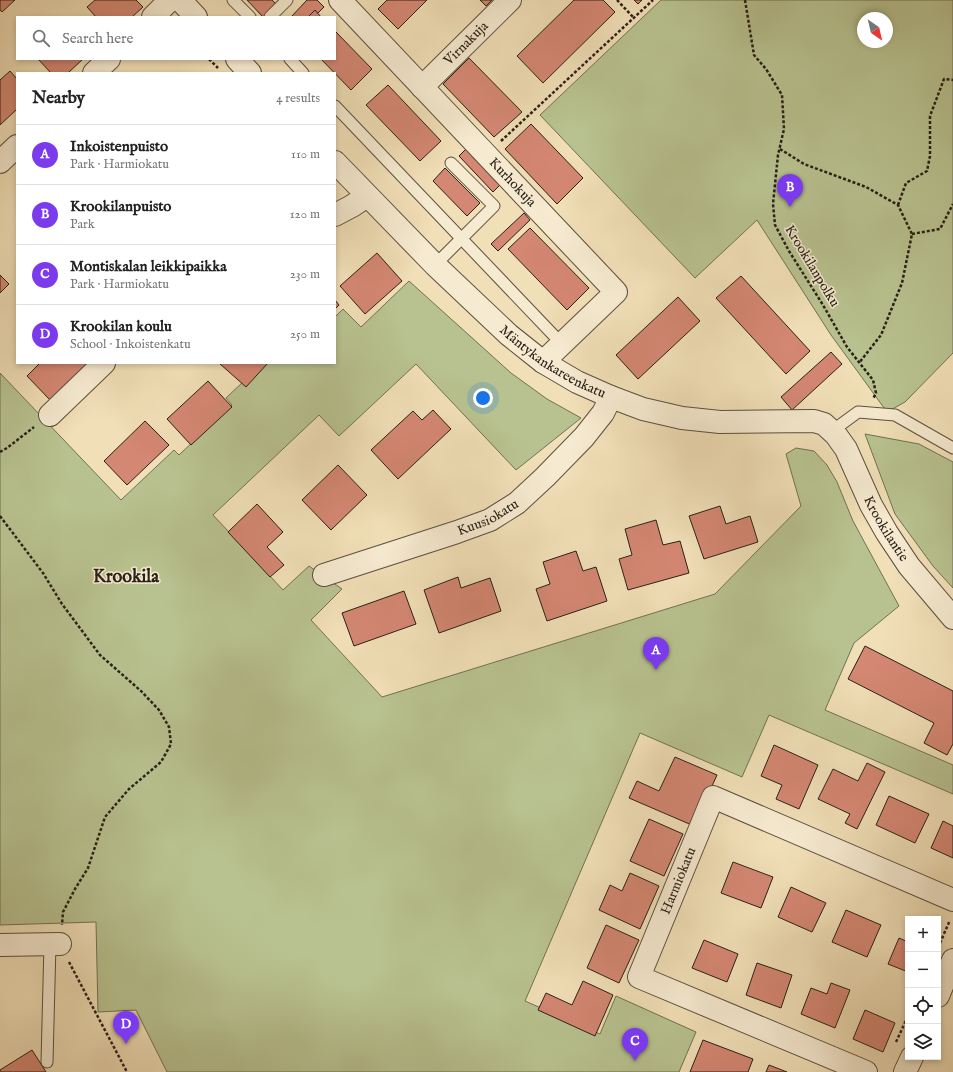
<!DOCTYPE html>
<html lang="en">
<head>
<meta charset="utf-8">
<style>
  :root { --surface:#fff; --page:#f2f2f2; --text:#222; --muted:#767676; --line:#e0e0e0; --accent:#7c3aed }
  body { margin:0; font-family:"IM FELL English",serif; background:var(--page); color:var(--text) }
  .controls { position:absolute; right:12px; bottom:12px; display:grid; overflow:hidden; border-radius:0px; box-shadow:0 2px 6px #0003 }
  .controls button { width:36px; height:36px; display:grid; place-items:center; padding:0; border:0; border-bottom:1px solid var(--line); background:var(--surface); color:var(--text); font:20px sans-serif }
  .compass { position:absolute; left:857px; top:12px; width:36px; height:36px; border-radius:50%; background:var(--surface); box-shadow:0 2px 6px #0003; rotate:146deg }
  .you { position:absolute; left:483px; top:398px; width:14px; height:14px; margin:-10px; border:3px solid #fff; border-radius:50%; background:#1a73e8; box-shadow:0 0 0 6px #1a73e833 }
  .badge { display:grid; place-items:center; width:26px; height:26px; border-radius:50%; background:var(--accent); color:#fff; font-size:13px; font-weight:700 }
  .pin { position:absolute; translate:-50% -33px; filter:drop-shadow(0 1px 2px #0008) }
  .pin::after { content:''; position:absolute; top:21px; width:14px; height:12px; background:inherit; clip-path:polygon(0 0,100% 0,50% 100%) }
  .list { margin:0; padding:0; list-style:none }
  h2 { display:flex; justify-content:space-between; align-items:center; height:52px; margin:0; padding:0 16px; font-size:17px }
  h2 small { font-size:13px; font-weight:400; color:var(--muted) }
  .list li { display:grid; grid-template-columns:26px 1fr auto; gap:12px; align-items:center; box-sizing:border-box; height:60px; padding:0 16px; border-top:1px solid var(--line) }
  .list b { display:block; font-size:15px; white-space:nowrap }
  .list p { margin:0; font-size:13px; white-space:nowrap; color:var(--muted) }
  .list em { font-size:13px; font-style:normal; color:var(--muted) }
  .icon { flex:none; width:22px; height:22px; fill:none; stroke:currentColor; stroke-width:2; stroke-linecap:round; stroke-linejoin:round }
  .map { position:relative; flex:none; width:953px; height:1072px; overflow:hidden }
  .search { position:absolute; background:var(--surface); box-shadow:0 2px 6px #0003; left:16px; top:16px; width:320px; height:44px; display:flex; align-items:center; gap:10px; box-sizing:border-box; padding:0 14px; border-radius:0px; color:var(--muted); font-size:15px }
  .panel { position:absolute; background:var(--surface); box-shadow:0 2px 6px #0003; left:16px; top:72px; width:320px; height:292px; border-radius:0px }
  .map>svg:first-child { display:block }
</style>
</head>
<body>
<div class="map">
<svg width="953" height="1072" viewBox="0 0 953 1072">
  <rect width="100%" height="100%" fill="#f1dfb7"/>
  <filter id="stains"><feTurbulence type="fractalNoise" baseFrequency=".005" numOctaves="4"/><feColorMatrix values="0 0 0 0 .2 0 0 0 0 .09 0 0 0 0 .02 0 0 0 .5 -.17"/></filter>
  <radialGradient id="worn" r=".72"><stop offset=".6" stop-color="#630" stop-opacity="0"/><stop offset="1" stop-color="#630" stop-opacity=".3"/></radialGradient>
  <!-- green -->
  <g fill="#b8c290" stroke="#707154" fill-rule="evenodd">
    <path d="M661 0H953V353L905 402 887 412 831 335 757 220 695 278 540 115ZM863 18H887V42H863Z"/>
    <path d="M409 281 511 373 547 399 581 418 516 470 416 364 339 436 319 415 213 515 283 590 309 566 342 589 311 620 382 697 715 594 801 506 786 454 796 448 814 451 827 465 837 482 853 521 899 606 854 643 825 710 953 765V794L769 715 742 777 640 733 525 1001 600 1034 616 996 696 1032 679 1072H167L136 1010 98 1012 96 922 0 925V373L121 500 174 450 179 455 232 405 226 398 263 363H335V317L343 309 361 327Z"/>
    <path d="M865 434 919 444 953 462V588L933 566 895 514Z"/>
  </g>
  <!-- building -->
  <g fill="#d48773" stroke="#292017">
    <path d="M0 0H15L2 12 0 10Z"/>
    <path d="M95 0H136L143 7 132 17H96L87 7Z"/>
    <path d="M247 0H272L277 5 266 17H263Z"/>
    <path d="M307 0H317L324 7 314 17H291Z"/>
    <path d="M387 0H427L398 29 378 9Z"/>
    <path d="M480 0H492L486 6Z"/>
    <path d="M574 0H603L615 12 543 83 517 56Z"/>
    <path d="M634 0H642L638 4Z"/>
    <path d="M315 10 321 17H308Z"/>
    <path d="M335 31 372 69 351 90 321 59H335Z"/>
    <path d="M469 58 522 112 494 137 443 84Z"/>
    <path d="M38 59H83L68 73H51Z"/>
    <path d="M10 71 17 79V109L0 125V80Z"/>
    <path d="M388 85 441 141 420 161 366 105Z"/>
    <path d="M531 124 583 178 557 204 505 149Z"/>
    <path d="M471 144 506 179 493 192 459 156Z"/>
    <path d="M445 168 480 203 467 216 433 181Z"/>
    <path d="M524 213 530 220 498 251 491 244Z"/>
    <path d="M530 228 589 288 567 310 508 249Z"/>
    <path d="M377 253 402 281 365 314 340 286Z"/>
    <path d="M0 275 9 284 0 293Z"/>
    <path d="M741 276 810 351 786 374 716 298Z"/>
    <path d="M678 297 700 321 638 379 616 355Z"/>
    <path d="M335 300 339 305 335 309Z"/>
    <path d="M831 352 842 364 792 410 781 397Z"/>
    <path d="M40 363H88L50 400 27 376Z"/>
    <path d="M219 363H268L246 387Z"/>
    <path d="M208 381 232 407 191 445 167 419Z"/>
    <path d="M433 410 451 429 398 479 371 450 413 411 422 420Z"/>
    <path d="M145 421 169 445 127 485 104 461Z"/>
    <path d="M338 465 367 495 331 530 302 500Z"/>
    <path d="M257 504 283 532 267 547 284 565 270 577 228 532Z"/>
    <path d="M720 506 726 524 750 516 758 542 704 559 689 516Z"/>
    <path d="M656 520 663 545 680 541 689 573 628 590 619 559 632 555 625 529Z"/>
    <path d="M576 551 583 571 596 567 607 601 547 621 536 589 550 584 543 562Z"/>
    <path d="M458 577 461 588 490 578 501 611 439 633 424 590Z"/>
    <path d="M404 591 416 624 354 646 342 613Z"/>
    <path d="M865 646 953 691V744L947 755 924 743 934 723 848 679Z"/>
    <path d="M774 745 818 765 799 809 776 799 782 785 761 776Z"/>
    <path d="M675 757 717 775 694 826 629 798 637 781 659 791Z"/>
    <path d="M867 763 885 772 857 829 845 823 850 814 818 799 833 769 858 781Z"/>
    <path d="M889 796 929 814 915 843 876 825Z"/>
    <path d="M649 819 683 834 664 876 630 861Z"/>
    <path d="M943 821 953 826V858L931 848Z"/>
    <path d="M733 862 773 877 761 908 721 893Z"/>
    <path d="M630 873 659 886 640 929 599 910 610 885 622 891Z"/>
    <path d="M791 887 826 903 812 932 778 917Z"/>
    <path d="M846 910 881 925 867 957 832 942Z"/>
    <path d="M606 925 639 940 619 983 587 968Z"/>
    <path d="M899 938 908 942V972L888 964Z"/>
    <path d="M704 940 738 954 727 982 692 968Z"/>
    <path d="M757 963 792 975 781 1008 746 995Z"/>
    <path d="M583 981 613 995 595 1036 538 1010 546 993 572 1005Z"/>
    <path d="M831 983 850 990 835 1028 801 1014 811 988 827 994Z"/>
    <path d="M865 1010 895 1023 883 1052 853 1039Z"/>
    <path d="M703 1040 753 1059 748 1072H690Z"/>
    <path d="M32 1050 46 1072H0V1070Z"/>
    <path d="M769 1065 787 1072H766Z"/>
  </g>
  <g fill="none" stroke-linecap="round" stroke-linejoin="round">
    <defs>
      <g id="service">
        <path d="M233 0 250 17"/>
        <path d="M270 17 287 0"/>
        <path d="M290 59 303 73"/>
        <path d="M335 106 561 343"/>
        <path d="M435 265 494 206 451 163"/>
        <path d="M832 431 858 412 895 415 953 448"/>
        <path d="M47 1062 50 944"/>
      </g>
      <g id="minor">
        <path d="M180 0 196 17"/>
        <path id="s1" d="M340 0 616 292 543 362"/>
        <path d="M153 17 170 0"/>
        <path d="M237 59 250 73"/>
        <path d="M94 73 109 59"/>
        <path id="s2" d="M422 87 510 0"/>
        <path d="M0 162 17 146"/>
        <path id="s3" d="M335 162 435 265 509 335 543 362 577 382 611 397 643 409 682 418 720 422 814 421 824 424 836 435 846 449 871 505 887 533 909 566 953 618"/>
        <path d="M335 215 352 206 367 196"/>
        <path d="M50 415 104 363"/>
        <path id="s4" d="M324 575 457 532 490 520 517 503 545 477 584 437 603 413 611 397"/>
        <path d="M0 945 60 944"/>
        <path d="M938 996 953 960"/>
        <path id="s5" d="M866 1072 639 977 713 797 953 900"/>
        <path d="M905 1072 912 1057"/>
      </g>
    </defs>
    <!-- service casing -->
    <use href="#service" stroke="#5b503f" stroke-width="13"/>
    <!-- minor casing -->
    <use href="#minor" stroke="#5b503f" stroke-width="24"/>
    <!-- path -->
    <g stroke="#292017" stroke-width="2.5" stroke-dasharray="3 2" stroke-linecap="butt">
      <path d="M617 0 634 18"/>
      <path d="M745 0 754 55 766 69 782 95 784 129 778 155 773 204 775 225 789 251 823 305 847 347 873 380 876 393 873 399"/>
      <path d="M209 59 218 68"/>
      <path d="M501 141 653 0"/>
      <path d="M780 149 804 164 866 187 898 205 912 234 902 283 881 335 859 363"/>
      <path d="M898 205 906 183 927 171 930 156V116L944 79 953 80"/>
      <path d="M912 234 940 229 953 204"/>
      <path d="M0 452 7 448 34 427"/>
      <path d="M0 516 43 573 62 604 100 655 141 691 159 710 169 727 171 744 161 762 129 789 105 817 88 868 75 889 63 912 62 925"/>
      <path d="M940 943 950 920"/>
      <path d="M69 962 127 1072"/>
      <path d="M896 1042 908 1016"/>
    </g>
    <!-- service -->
    <use href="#service" stroke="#f6ead0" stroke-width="11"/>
    <!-- minor -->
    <use href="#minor" stroke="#f6ead0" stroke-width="22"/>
  </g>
  <g text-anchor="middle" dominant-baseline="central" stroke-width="3" stroke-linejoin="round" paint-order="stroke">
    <!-- street labels -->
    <g font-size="14" fill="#292017" stroke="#f6ead0">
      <text stroke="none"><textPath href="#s2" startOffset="62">Virnakuja</textPath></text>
      <text stroke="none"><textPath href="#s1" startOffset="251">Kurhokuja</textPath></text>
      <text transform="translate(812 266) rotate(59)">Krookilanpolku</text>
      <text stroke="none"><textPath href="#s3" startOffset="297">Mäntykankareenkatu</textPath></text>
      <text stroke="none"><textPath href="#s4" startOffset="174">Kuusiokatu</textPath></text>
      <text stroke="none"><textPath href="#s3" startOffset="705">Krookilantie</textPath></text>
      <text stroke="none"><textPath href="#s5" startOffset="350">Harmiokatu</textPath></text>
    </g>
    <!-- district labels -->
    <g font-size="18" font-weight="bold" fill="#292017" stroke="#f6ead0">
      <text x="126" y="577">Krookila</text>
    </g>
  </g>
  <rect width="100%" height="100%" filter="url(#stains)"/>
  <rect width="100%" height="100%" fill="url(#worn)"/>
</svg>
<div class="controls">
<button>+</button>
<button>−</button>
<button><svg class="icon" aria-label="locate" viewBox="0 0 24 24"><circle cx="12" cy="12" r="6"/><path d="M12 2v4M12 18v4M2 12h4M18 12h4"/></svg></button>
<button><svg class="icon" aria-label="layers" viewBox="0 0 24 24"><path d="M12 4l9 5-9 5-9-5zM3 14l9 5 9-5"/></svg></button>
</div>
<svg class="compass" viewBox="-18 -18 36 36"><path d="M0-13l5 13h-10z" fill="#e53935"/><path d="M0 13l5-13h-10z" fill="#767676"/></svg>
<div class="you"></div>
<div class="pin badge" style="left:656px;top:670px">A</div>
<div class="pin badge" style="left:790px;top:207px">B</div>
<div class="pin badge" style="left:635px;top:1061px">C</div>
<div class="pin badge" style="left:126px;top:1044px">D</div>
<div class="search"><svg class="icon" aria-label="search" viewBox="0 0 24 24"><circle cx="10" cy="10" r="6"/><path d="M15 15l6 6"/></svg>Search here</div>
<section class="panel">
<h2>Nearby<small>4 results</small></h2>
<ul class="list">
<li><span class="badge">A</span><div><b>Inkoistenpuisto</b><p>Park · Harmiokatu</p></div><em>110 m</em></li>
<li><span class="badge">B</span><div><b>Krookilanpuisto</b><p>Park</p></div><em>120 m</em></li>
<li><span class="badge">C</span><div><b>Montiskalan leikkipaikka</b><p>Park · Harmiokatu</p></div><em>230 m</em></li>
<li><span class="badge">D</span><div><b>Krookilan koulu</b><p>School · Inkoistenkatu</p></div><em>250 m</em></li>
</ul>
</section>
</div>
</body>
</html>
